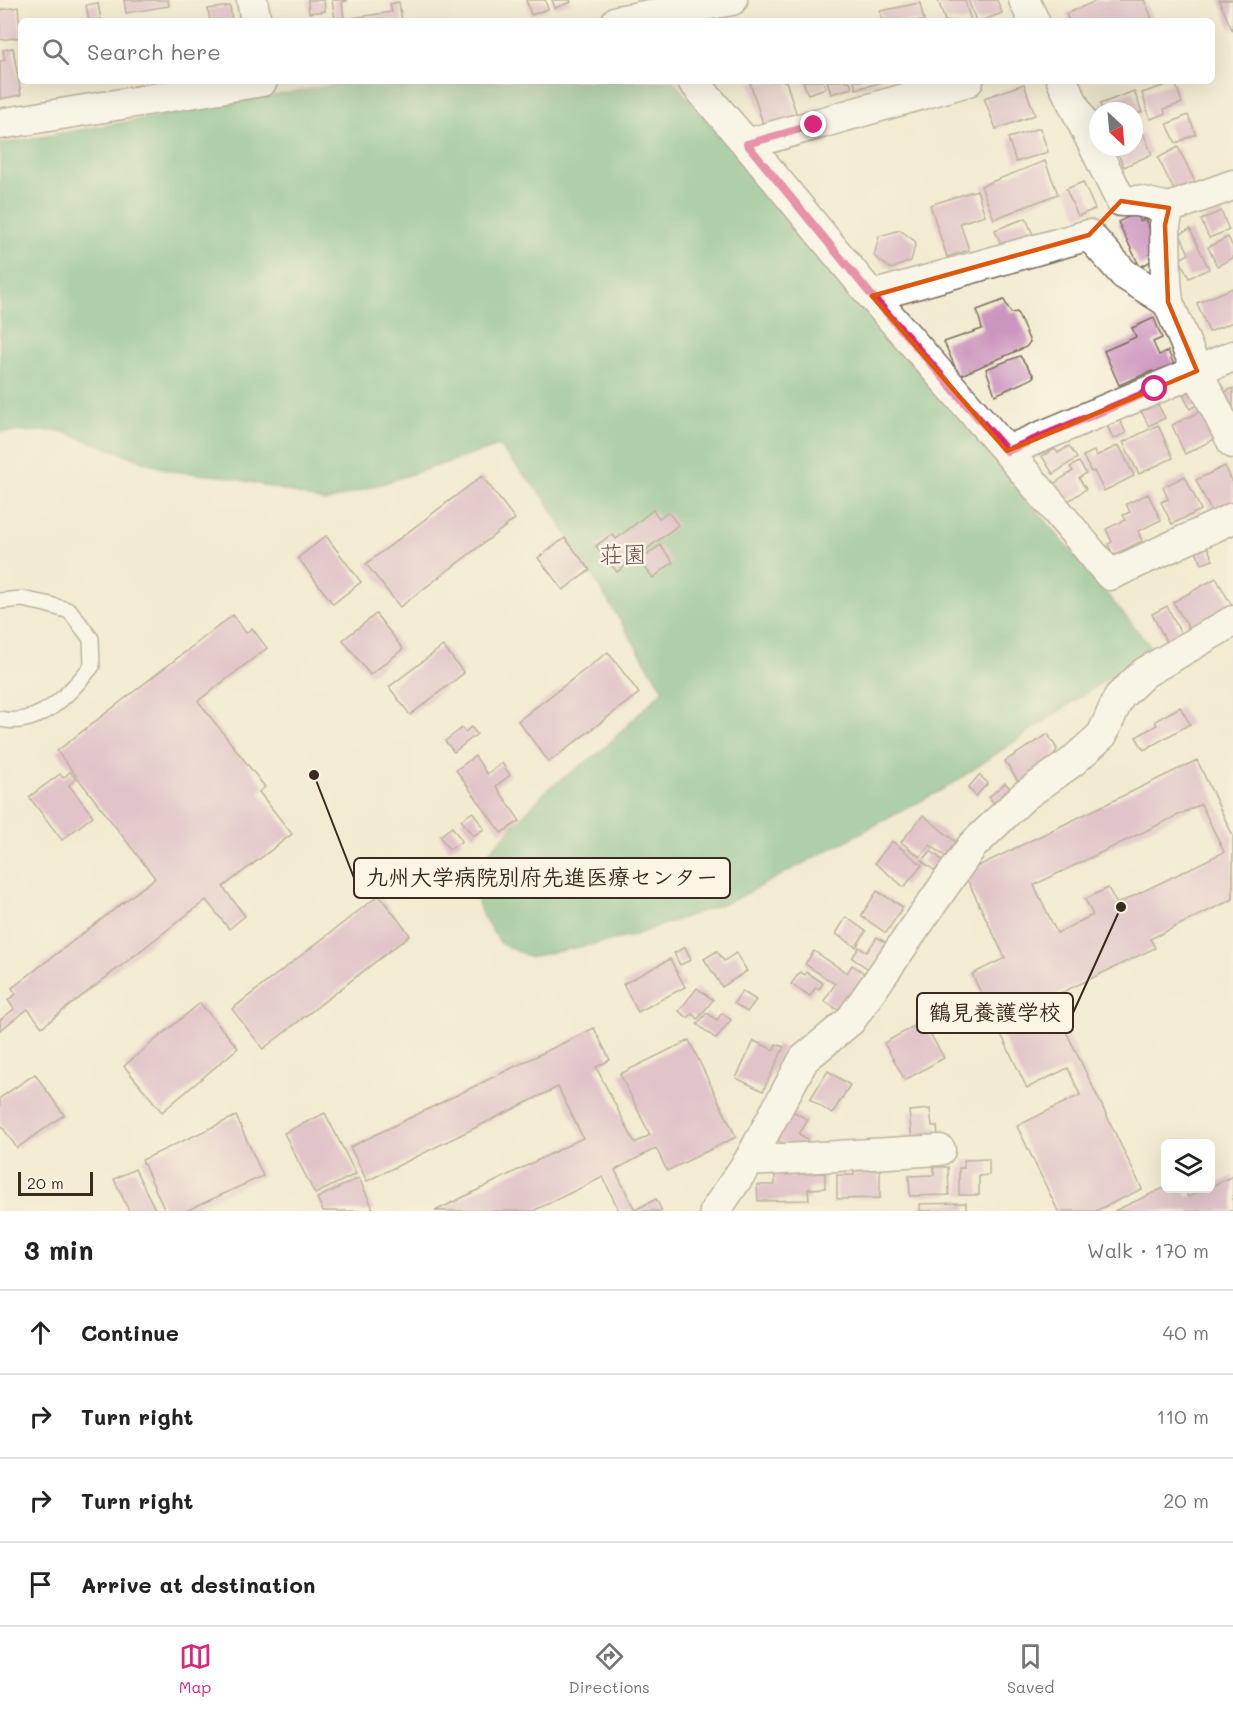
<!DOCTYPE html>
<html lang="en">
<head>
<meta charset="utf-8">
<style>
  :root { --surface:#fff; --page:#f6f6f6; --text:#222; --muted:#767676; --line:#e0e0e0; --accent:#db2777 }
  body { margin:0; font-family:Mali,"Klee One",sans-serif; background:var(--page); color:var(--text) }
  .controls { position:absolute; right:18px; bottom:18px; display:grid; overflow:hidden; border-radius:9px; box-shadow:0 6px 24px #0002 }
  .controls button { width:54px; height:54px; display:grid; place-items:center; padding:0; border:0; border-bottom:2px solid var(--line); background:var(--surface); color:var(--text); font:30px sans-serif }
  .compass { position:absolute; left:1089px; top:102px; width:54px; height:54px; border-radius:50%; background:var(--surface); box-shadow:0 6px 24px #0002; rotate:154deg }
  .scale { position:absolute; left:18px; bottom:15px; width:75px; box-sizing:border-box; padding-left:6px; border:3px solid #3b2a1e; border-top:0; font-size:16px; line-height:21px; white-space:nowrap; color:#3b2a1e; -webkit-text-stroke:4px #fcf5e5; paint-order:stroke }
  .stop { position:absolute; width:18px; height:18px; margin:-14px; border:4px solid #db2777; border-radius:50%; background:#fff }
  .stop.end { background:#db2777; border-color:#fff; box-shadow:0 2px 6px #0008 }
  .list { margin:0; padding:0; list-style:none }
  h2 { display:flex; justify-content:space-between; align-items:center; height:78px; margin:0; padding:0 24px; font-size:26px }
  h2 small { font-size:20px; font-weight:400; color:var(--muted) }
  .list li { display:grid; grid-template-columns:39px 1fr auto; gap:18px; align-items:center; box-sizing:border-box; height:84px; padding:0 24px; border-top:2px solid var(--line) }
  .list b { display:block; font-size:22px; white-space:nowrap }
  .list em { font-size:20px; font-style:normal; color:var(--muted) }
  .icon { flex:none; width:33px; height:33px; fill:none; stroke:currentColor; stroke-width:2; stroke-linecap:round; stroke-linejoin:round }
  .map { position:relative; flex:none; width:1233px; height:1211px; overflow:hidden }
  .search { position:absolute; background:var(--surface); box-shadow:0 6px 24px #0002; left:18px; right:18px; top:18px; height:66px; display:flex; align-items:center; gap:15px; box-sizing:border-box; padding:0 21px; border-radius:9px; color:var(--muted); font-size:22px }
  .sheet { height:414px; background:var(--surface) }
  nav { display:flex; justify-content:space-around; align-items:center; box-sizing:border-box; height:84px; border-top:2px solid var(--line); background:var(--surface); font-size:16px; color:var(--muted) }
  nav a { display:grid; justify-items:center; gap:3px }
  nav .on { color:var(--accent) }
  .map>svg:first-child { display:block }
</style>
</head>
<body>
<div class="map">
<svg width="1233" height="1211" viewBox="0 0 1233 1211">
  <rect width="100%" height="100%" fill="#fcf5e5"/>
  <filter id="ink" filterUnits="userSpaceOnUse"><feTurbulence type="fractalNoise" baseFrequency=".0167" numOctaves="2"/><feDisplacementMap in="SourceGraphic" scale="12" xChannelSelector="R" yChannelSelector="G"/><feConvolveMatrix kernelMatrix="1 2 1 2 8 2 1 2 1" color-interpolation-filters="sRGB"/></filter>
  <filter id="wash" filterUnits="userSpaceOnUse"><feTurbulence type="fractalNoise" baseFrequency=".008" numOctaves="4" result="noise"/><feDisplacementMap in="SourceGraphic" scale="24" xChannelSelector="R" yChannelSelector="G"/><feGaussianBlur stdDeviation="1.35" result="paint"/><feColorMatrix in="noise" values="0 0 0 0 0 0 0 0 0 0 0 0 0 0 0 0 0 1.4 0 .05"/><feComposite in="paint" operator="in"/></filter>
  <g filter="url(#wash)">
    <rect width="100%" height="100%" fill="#f2ebd2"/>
    <!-- forest -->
    <path fill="#5dad79" stroke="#4c6c4c" stroke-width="1.5" d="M355 81H673L813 242 1152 648 949 786 736 899 629 937 530 957 501 944 482 915 469 874 549 788 600 752 663 690 545 499 499 446 325 502 291 492 228 477 170 471 61 431 0 432V144Z"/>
    <g id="blocks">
      <!-- building -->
      <g fill="#cc95bf" fill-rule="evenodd">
        <path d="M124 0H168L169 6 126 13Z"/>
        <path d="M308 0H324L325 11 309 13Z"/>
        <path d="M332 0H347V1L342 2 344 18 335 19Z"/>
        <path d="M526 0H545L548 9 531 15Z"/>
        <path d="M552 0H570L571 2 555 8Z"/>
        <path d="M938 0H965L971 21H945Z"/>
        <path d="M968 0H997L1002 13 981 21H976Z"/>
        <path d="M1098 0H1144L1152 18 1144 21H1069L1066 14Z"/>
        <path d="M1219 0H1233V32Z"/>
        <path d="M399 2 402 21H352V18L392 12 390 4Z"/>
        <path d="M98 3 101 20 89 21 86 5Z"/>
        <path d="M920 3 924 21H882L880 11Z"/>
        <path d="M230 6 232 21H210L208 9Z"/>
        <path d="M18 7 21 37 0 40V10Z"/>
        <path d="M13 48 21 95 0 99V61L5 60 3 50Z"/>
        <path d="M756 81H786L798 119 765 130 750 83Z"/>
        <path d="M803 81H823L826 88 808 94Z"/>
        <path d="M827 81H850L852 88 831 94Z"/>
        <path d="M854 81H883V82L856 89Z"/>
        <path d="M1175 82 1182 103 1164 109 1165 114 1150 119 1142 93Z"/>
        <path d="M1024 84 1035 115 996 129 984 98Z"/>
        <path d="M1134 91 1142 112 1134 115V111H1103L1100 104Z"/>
        <path d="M1188 115 1196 134 1176 143 1167 124Z"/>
        <path d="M1040 128 1048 152 1016 162 1008 138Z"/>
        <path d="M1143 133 1152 154 1124 167 1115 147H1134V137Z"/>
        <path d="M1178 147 1195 182 1175 192 1158 158Z"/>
        <path d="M1045 161 1058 194 994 219 981 186Z"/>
        <path d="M1083 182 1095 209 1078 216 1066 189Z"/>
        <path d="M977 190 985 215 960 223 969 250 947 257 930 205Z"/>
        <path d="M1221 211 1229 230 1209 238 1201 220Z"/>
        <path d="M1136 213 1140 221 1145 219 1159 249 1157 258 1140 267 1118 222Z"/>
        <path d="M1026 218 1035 240 1004 253 995 230Z"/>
        <path d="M1190 229 1209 269 1189 278 1180 259 1189 254 1180 234Z"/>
        <path d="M900 230 916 242 911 261 891 269 874 256 879 236Z"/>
        <path d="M1228 237 1233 247V258L1217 266 1208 247Z"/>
        <path d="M1233 288V322L1209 332 1197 303Z"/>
        <path d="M1004 300 1011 313 1017 312 1030 342 1026 347 959 376 944 342 982 329 977 310Z"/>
        <path d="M1154 318 1162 338 1153 342 1159 355 1168 351 1176 369 1155 378 1152 371 1119 385 1104 351 1136 337 1132 328Z"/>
        <path d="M1020 356 1034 376 1031 379 995 395 986 369Z"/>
        <path d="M1197 388 1203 402 1190 409 1183 395Z"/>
        <path d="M1233 388V410L1225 392Z"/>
        <path d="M1156 401 1165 418 1149 426 1140 409Z"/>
        <path d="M1201 411 1215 439 1185 454 1172 425Z"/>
        <path d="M1119 419 1126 433 1113 439 1107 425Z"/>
        <path d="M1158 425 1173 458 1139 474 1123 442Z"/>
        <path d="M1119 445 1134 476 1104 491 1094 471 1091 472 1083 456 1094 451 1096 456Z"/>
        <path d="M1069 446 1077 458 1053 474 1042 456 1055 449 1058 453Z"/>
        <path d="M1079 462 1086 473 1079 478 1086 489 1064 504 1052 485 1073 471 1070 467Z"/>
        <path d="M1225 466 1233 483V503L1212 513 1196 480Z"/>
        <path d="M482 476 515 519 400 607 366 564Z"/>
        <path d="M1185 476 1201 510 1172 524 1161 502 1168 499 1163 487Z"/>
        <path d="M1148 494 1161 520 1138 531 1142 541 1113 555 1108 544 1112 542 1106 529 1125 520 1123 515 1130 512 1126 504Z"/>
        <path d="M653 510 659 518 668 512 678 525 617 572 596 546 612 534 616 539Z"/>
        <path d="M326 536 361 582 333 604 298 558Z"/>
        <path d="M565 538 590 570 563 590 538 558Z"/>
        <path d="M660 545 673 562 653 578 640 561Z"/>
        <path d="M1207 546 1213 560 1202 564 1196 551Z"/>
        <path d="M1216 578 1232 606 1190 630 1173 602Z"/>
        <path d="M1167 606 1182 636 1167 643 1152 614Z"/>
        <path d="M376 614 403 649 370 675 343 640Z"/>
        <path d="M233 615 246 633 252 628 267 648 198 701 265 787 259 792 292 834 223 887 245 916 229 929 206 900 42 1027 28 1009 0 1030V1020L14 1009 8 1000 16 994 12 988 155 878 57 751Z"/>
        <path d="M443 646 464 673 410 715 389 687Z"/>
        <path d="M608 652 639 693 549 762 518 721Z"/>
        <path d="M1180 707 1190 724 1144 750 1136 737 1157 725 1155 721Z"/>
        <path d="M471 727 477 734 454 752 445 741 462 728 465 732Z"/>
        <path d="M1048 734 1057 749 1047 770 1019 783 1005 761Z"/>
        <path d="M475 756 487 774 502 763 510 775 496 786 520 821 501 833 456 770Z"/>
        <path d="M1197 760 1233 836V899L1150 939 1155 948 1050 998 1142 1189 1096 1211H1058L1017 1126 1080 1095 1068 1068 1027 1088 972 974 1005 958 964 873ZM1201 804 1224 852 1117 904 1108 888 1085 899 1093 915 1057 933 1034 885Z"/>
        <path d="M70 772 76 779 69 785 93 816 62 840 29 797 60 774 63 778Z"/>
        <path d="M979 775 988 783 976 796 968 788Z"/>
        <path d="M1005 783 1014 792 997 807 989 797Z"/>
        <path d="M473 812 484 829 473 836 461 820Z"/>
        <path d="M923 815 957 843 946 857 930 845 920 857 901 842Z"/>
        <path d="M452 827 462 841 449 850 440 836Z"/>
        <path d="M892 841 922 865 904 887 875 863Z"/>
        <path d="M931 851 943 861 935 871 922 861Z"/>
        <path d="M877 891 903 907 886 933 861 916Z"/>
        <path d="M379 895 410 935 263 1049 232 1009Z"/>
        <path d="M846 917 866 931 856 947 836 934Z"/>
        <path d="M877 937 888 944 870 970 852 958 859 947 867 952Z"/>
        <path d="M685 947 691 960 680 965 674 953Z"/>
        <path d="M717 951 724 961 736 953 747 971 722 987 704 959Z"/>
        <path d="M814 951 847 973 852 965 864 973 859 981 861 982 841 1012 824 1001 835 984 805 964Z"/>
        <path d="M670 959 685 987 638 1012 623 984Z"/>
        <path d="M800 972 805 975 806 972 823 983 819 989 816 987 810 996 791 984Z"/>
        <path d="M697 988 713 1000 698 1019 692 1014 688 1018 679 1011Z"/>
        <path d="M742 991 756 1000 747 1012 734 1003Z"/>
        <path d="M200 1003 238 1048 162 1112 124 1066Z"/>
        <path d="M707 1013 717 1020 722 1013 731 1020 716 1039 697 1024Z"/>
        <path d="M923 1021 944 1058 905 1080 884 1043Z"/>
        <path d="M594 1028 610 1060 596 1067 635 1143 650 1135 620 1074 689 1040 736 1137 667 1171 656 1148 615 1170 635 1210 656 1199 662 1211H619L603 1177 533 1211H435L583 1138 558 1087 367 1181 350 1147Z"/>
        <path d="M754 1041 774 1050 776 1044 784 1047 763 1091 736 1078Z"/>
        <path d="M828 1071 850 1085 832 1114 810 1099Z"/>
        <path d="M35 1074 64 1115 17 1148 0 1124V1098Z"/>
        <path d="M789 1109 808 1120 799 1134 808 1139 800 1153 772 1137Z"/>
        <path d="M930 1109 932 1126H937L938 1136 912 1139 909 1111Z"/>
        <path d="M325 1113 356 1174 315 1194 284 1133Z"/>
        <path d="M236 1116 263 1176 186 1211H165L142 1160Z"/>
        <path d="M989 1159V1175L979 1176V1195H959V1168H964V1160Z"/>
        <path d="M934 1167H948L949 1195 910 1196 909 1176 934 1175Z"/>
        <path d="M135 1169 156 1211H129L114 1179Z"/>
        <path d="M880 1169V1198L837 1199V1175H854V1170Z"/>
        <path d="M825 1173V1188L808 1189 809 1200 758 1201 757 1185H775V1175Z"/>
        <path d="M1233 1176V1211H1114L1166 1187V1188H1184L1188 1197 1207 1188H1210V1187Z"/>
        <path d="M359 1178 374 1211H323L317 1198Z"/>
        <path d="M966 1203V1211H920V1204Z"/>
      </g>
    </g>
  </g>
  <g filter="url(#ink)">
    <use href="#blocks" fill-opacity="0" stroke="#7b6e5d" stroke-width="1.5"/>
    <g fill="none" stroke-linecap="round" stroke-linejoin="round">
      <defs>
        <path id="service" d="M0 601 22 599 46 604 70 611 91 639 92 666C69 694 40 728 0 719"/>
        <g id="minor">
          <path d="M252 0 256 21"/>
          <path d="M1024 0 1034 21"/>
          <path d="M617 21 732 0"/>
          <path d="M693 81 747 144 872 296 1007 451 1110 575 1233 518"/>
          <path d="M1062 81 1121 201H1138L1169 208 1233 185"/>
          <path d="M0 124 262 81"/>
          <path d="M747 144 968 81"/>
          <path d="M1169 208 1165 225 1166 280 1168 302 1197 371 1233 443"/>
          <path d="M872 296 1089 235 1124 274 1168 302"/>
          <path d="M1007 451 1233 356"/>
          <path d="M749 1161 940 1150"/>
          <path d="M715 1211 749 1161 804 1059 850 1021 972 846 1024 796 1072 762 1102 735 1119 697 1144 673 1233 621"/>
        </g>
      </defs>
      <!-- service casing -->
      <use href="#service" stroke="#7b6e5d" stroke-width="18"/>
      <!-- minor casing -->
      <use href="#minor" stroke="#7b6e5d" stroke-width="33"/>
      <!-- service -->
      <use href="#service" stroke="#fff" stroke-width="15"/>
      <!-- minor -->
      <use href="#minor" stroke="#fff" stroke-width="30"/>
    </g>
  </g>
  <g fill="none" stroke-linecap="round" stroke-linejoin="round" filter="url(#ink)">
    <!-- route -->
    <path stroke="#db2777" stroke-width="8" d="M814 125 747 144 872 296 1007 451 1155 389"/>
  </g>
  <!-- marked area -->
  <path d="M0 0H1233V1211H0ZM1121 201 1169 208 1165 225 1168 302 1197 371 1007 451 872 296 1089 235Z" fill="#f2ebd2" fill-opacity=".55" fill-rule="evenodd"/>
  <path fill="none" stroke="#df570d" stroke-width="4.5" stroke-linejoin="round" d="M1121 201 1169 208 1165 225 1168 302 1197 371 1007 451 872 296 1089 235Z"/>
  <g text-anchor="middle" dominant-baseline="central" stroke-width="5" stroke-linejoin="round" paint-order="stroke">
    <!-- quarter labels -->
    <g font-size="24" fill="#6e4f56" stroke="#fcf5e5">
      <text x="623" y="553">荘園</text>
    </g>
  </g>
  <!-- callouts -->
  <path fill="none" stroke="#3b2a1e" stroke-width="2" d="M314 775L354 878M1121 907L1073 1013"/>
  <g fill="#3b2a1e" stroke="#fcf5e5" stroke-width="2">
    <circle cx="314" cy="775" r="6"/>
    <circle cx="1121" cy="907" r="6"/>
  </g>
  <g fill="#fcf5e5" stroke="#3b2a1e" stroke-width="2">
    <rect x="354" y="858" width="376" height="40" rx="6"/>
    <rect x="917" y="993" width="156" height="40" rx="6"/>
  </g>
  <g font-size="22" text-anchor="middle" font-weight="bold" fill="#3b2a1e">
    <text x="542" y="885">九州大学病院別府先進医療センター</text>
    <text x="995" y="1020">鶴見養護学校</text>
  </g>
</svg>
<div class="controls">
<button><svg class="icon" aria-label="layers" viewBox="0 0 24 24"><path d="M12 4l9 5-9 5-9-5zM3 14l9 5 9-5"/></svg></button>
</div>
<svg class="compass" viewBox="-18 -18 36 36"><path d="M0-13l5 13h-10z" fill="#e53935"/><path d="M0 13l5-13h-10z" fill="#767676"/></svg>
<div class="scale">20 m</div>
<div class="stop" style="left:1155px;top:389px"></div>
<div class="stop end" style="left:814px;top:125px"></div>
<div class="search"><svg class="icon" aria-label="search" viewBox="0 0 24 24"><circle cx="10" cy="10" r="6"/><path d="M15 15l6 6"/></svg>Search here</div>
</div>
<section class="sheet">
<h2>3 min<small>Walk · 170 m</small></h2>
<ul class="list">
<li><svg class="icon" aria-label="ahead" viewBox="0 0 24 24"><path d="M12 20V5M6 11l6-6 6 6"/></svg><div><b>Continue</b></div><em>40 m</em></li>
<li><svg class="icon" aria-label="right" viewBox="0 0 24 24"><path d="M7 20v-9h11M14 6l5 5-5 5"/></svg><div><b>Turn right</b></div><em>110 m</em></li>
<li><svg class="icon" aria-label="right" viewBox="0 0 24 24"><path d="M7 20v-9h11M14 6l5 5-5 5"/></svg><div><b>Turn right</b></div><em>20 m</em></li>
<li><svg class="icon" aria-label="arrive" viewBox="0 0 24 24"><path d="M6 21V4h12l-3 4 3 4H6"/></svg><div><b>Arrive at destination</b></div></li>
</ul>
</section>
<nav>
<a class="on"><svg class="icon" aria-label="map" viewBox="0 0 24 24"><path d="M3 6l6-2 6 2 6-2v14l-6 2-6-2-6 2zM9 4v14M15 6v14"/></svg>Map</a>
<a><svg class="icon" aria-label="directions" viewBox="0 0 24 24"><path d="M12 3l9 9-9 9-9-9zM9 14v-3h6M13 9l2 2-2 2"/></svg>Directions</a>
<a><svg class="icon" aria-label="saved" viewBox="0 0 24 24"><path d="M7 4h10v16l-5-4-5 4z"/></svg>Saved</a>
</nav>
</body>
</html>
